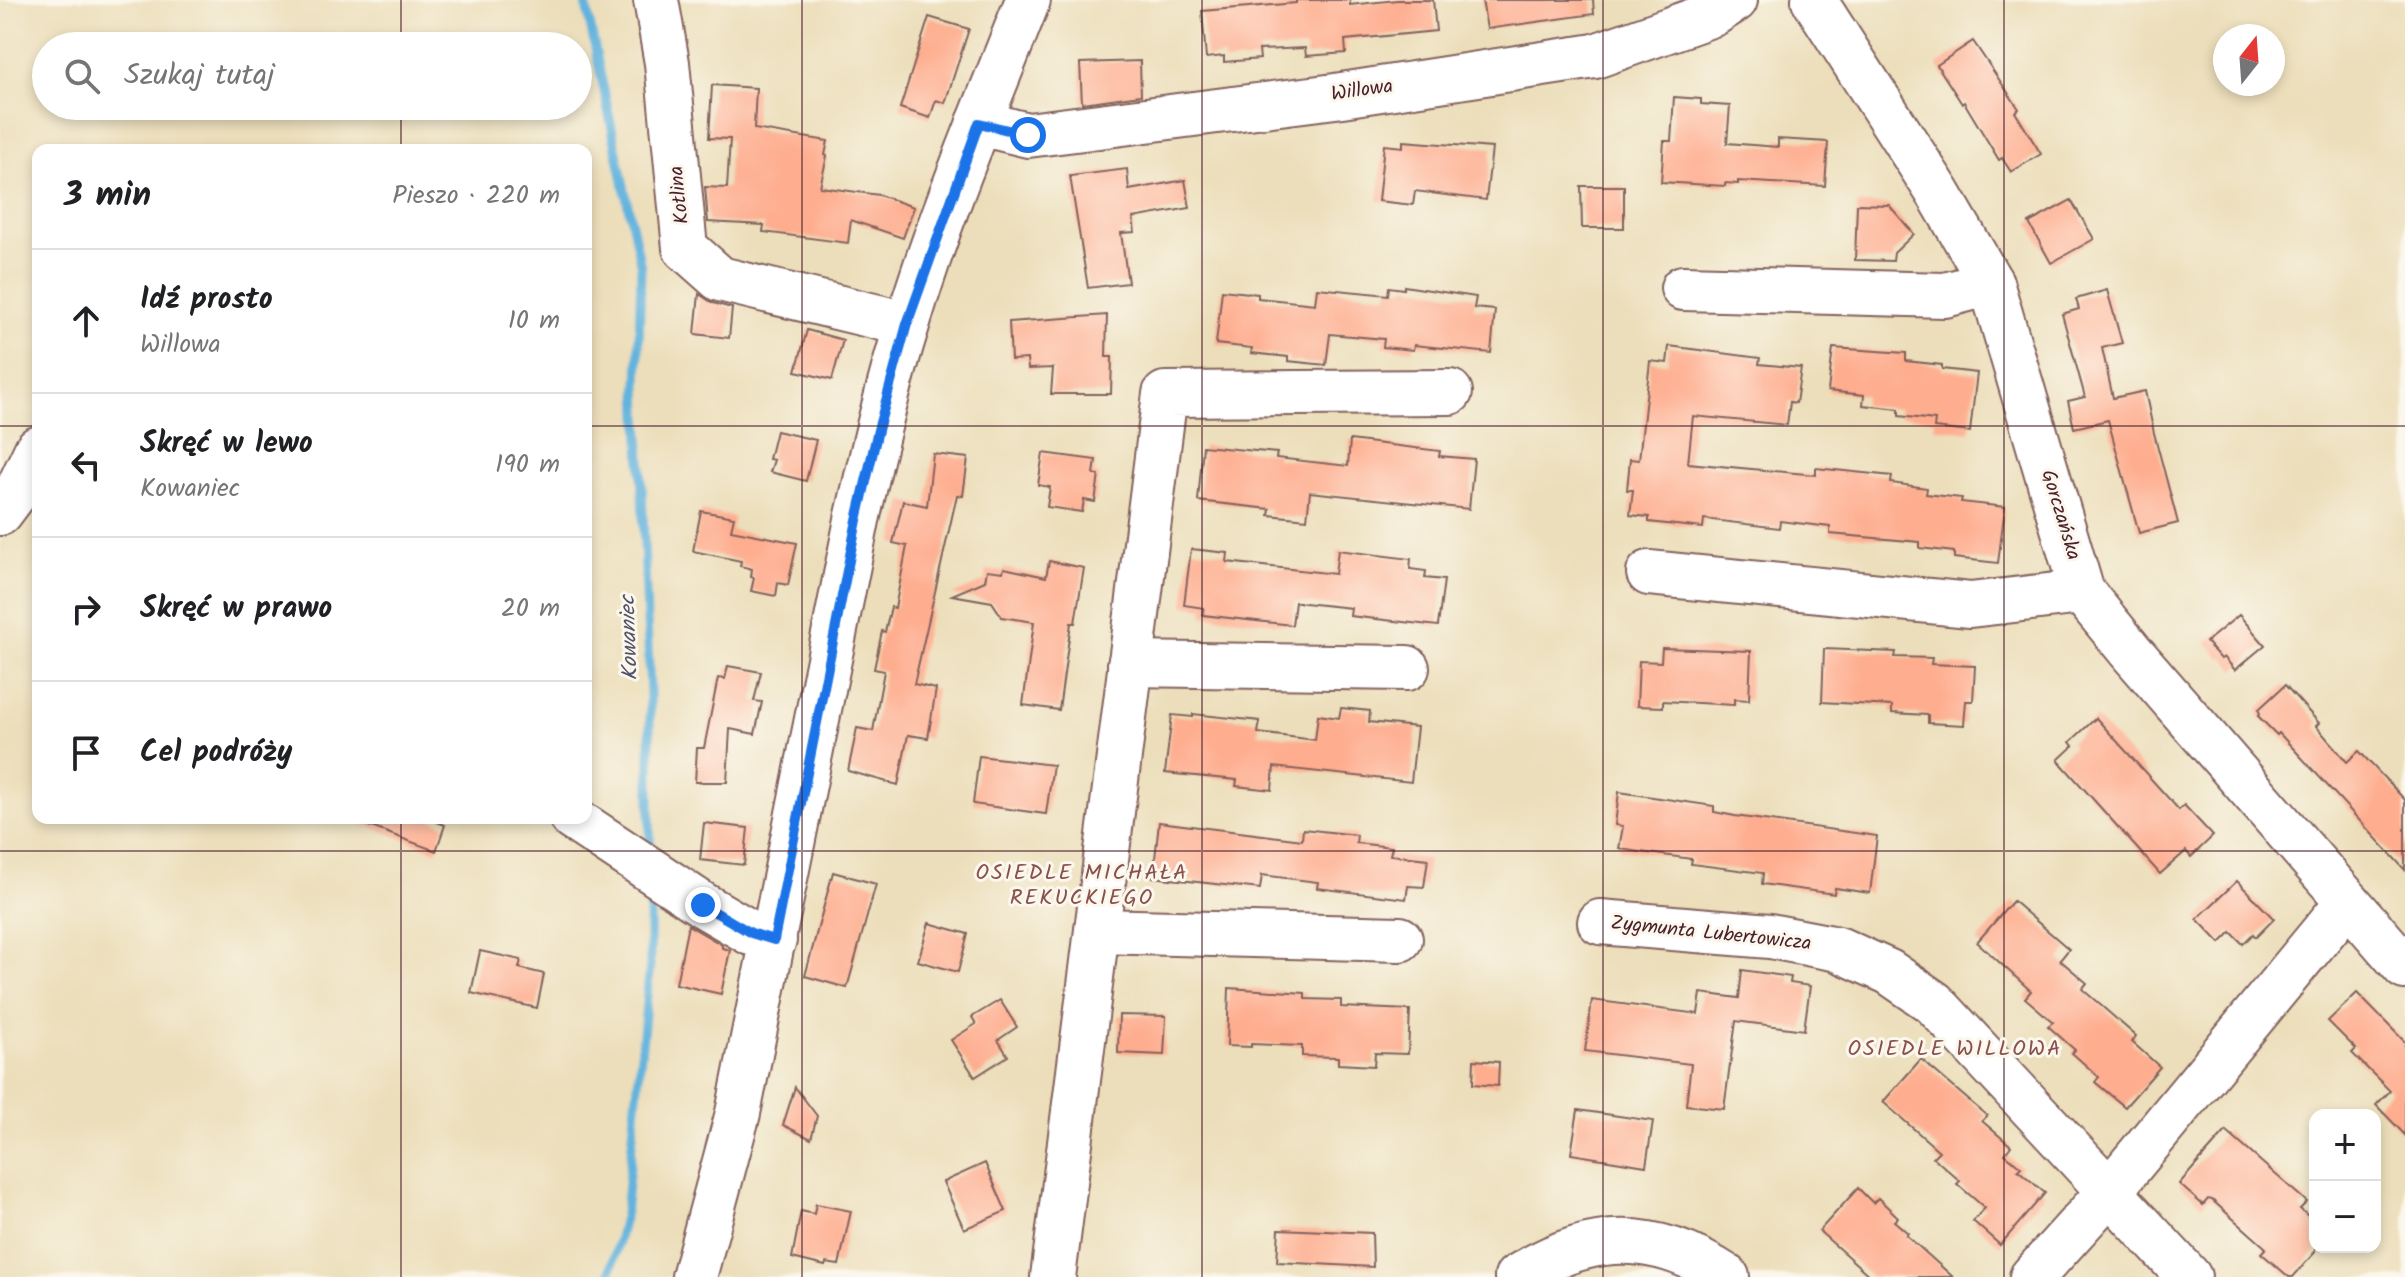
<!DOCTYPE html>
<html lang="pl">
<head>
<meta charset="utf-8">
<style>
  :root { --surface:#fff; --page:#f6f6f6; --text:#202124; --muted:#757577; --line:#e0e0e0 }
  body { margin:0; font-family:Kalam,sans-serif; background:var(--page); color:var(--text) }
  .controls { position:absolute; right:24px; bottom:24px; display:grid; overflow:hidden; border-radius:16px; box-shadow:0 4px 12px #0003 }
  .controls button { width:72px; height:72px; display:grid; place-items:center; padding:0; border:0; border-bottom:2px solid var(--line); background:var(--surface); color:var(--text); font:40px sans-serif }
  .compass { position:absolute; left:2213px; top:24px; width:72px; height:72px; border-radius:50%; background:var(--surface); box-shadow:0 4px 12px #0003; rotate:17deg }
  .stop { position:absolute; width:24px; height:24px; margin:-18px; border:6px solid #1a73e8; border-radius:50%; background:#fff }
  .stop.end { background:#1a73e8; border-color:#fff; box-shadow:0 2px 8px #0008 }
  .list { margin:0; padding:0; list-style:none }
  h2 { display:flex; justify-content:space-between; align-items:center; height:104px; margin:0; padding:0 32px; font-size:34px }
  h2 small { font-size:26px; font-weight:400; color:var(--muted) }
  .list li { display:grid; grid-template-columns:52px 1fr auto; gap:24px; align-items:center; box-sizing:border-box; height:144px; padding:0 32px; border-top:2px solid var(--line) }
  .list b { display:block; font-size:30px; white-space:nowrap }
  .list p { margin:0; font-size:26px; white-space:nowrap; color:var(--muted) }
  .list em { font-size:26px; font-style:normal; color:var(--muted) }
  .icon { flex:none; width:44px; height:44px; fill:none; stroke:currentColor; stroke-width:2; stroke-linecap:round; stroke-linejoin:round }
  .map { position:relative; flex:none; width:2405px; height:1277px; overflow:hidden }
  .search { position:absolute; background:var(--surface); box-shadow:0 4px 12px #0003; left:32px; top:32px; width:560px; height:88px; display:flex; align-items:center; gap:20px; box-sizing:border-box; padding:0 28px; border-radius:44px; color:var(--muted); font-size:30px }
  .panel { position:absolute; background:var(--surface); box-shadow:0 4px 12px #0003; left:32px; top:144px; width:560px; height:680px; border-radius:16px }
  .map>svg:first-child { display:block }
</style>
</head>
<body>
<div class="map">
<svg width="2405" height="1277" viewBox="0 0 2405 1277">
  <rect width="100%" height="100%" fill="#fbf7ec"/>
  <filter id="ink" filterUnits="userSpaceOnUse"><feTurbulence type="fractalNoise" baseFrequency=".0125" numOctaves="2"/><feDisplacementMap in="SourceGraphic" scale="16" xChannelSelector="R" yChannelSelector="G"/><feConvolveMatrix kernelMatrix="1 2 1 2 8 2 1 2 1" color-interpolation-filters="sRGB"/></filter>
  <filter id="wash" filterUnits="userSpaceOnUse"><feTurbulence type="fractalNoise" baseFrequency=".006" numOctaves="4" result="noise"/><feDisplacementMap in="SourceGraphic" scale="32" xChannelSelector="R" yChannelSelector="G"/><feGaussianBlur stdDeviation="1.8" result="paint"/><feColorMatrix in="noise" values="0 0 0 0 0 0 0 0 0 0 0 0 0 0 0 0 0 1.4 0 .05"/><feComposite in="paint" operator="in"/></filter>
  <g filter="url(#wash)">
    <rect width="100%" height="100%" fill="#ecdeba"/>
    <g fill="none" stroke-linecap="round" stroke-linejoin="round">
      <!-- stream -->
      <g stroke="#62b3dd" stroke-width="9">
        <path d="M585 0 641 267 638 387 650 694V854"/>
        <path d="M609 1277 625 1214 650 965V885"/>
      </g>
    </g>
    <g id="blocks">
      <!-- building -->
      <g fill="#fead8f">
        <path d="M1296 0H1350V5L1397 0H1433L1436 31 1345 40 1346 53 1306 56 1305 48 1259 50 1260 59 1224 62V56L1206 58 1202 11 1296 3Z"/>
        <path d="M1482 0H1593L1594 14 1487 29Z"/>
        <path d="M929 17 969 29 945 103 936 100 930 118 900 108Z"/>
        <path d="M1973 41 2019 109 2015 112 2041 154 2011 172 2002 158 1999 160 1964 102 1962 104 1937 65Z"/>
        <path d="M1140 61 1141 95 1082 103 1080 63Z"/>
        <path d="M712 85 756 88 754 129 828 141 825 155 827 156 820 187 879 195 914 207 903 238 851 220 848 243 763 232 764 225 708 222 705 187 727 188 730 139 709 138Z"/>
        <path d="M1674 97 1701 99V104L1730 106 1727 143 1778 147V139L1828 142 1825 186 1738 181V184L1725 183V186L1661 182 1664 141H1671Z"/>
        <path d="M1403 141 1492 148 1486 200 1415 191 1413 205 1378 201 1384 145 1403 147Z"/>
        <path d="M1127 169 1129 190 1185 180 1190 208 1133 218 1135 232 1121 233 1128 283 1088 288 1070 176Z"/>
        <path d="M1581 186H1624V228H1582Z"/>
        <path d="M2071 200 2094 239 2051 263 2029 223Z"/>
        <path d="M1857 204 1889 205 1914 234 1894 253 1893 261 1855 260Z"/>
        <path d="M1404 286 1476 297 1474 308 1495 310 1491 353 1414 345 1413 350 1383 347 1384 339 1330 334 1326 365 1288 361V357L1251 353 1252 348 1216 344 1222 290 1258 294V298L1315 304 1317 288 1388 295 1389 287 1404 289Z"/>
        <path d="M2107 290 2122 343 2102 348 2113 398 2145 391 2154 433 2178 523 2139 533 2108 420 2074 428 2068 401 2085 397 2062 314 2079 309 2076 299Z"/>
        <path d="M699 294 713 303 732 308 729 338 695 334Z"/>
        <path d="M1107 315 1106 357H1112L1111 394H1051L1053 368 1028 369 1027 359 1011 360 1009 322Z"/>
        <path d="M807 330 843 340 832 380 796 371Z"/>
        <path d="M1669 346 1760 358 1759 364 1801 368 1796 403 1790 402 1787 425 1693 416 1688 463 1816 475V468L1892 476 1891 483 1927 488 1926 494 1962 498 1961 502 2005 507 1998 563 1954 558V552L1920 548V542L1830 534V527L1780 521 1779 528 1704 519 1703 528 1649 522V517L1630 515 1633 490H1627L1630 459 1639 460 1650 361 1667 363Z"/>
        <path d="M1833 348 1906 353V361L1942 365V369L1977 373 1970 432 1934 428 1935 420 1899 416V409L1863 405 1864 395 1828 391Z"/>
        <path d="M776 431 816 440 806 481 770 472 774 460 769 459Z"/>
        <path d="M1350 440 1440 451 1439 456 1474 459 1469 509 1310 492 1307 519 1269 515 1270 509 1198 501 1203 446 1277 453 1276 458 1348 466Z"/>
        <path d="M1043 453 1096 460 1094 474 1099 475 1095 502 1084 500 1082 512 1047 507 1050 487 1038 485Z"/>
        <path d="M933 454 968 458 963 496 957 495 914 684 936 689 928 738 908 735 898 785 848 771 857 728 873 731 884 671 874 669 882 631 885 632 891 607 895 608 907 546 893 543 903 501 927 506Z"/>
        <path d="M701 511 734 517 731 530 797 543 788 585 778 583 776 596 751 591 754 578 751 577 752 569 740 566 741 561 693 551Z"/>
        <path d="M1191 549 1228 553 1227 562 1335 574 1338 550 1411 559 1410 569 1426 571 1425 578 1444 580 1438 626 1350 616 1351 608 1295 602 1292 625 1203 615 1204 608 1184 605Z"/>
        <path d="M1049 561 1084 568 1075 623H1071L1059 710 1023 705 1034 622 1002 617 992 602 952 595 985 581 987 570 1003 572 1004 568 1046 577Z"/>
        <path d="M2239 615 2265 645 2235 670 2224 657 2221 659 2206 642Z"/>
        <path d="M1662 648 1751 651 1749 700 1734 699V705L1663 701V707L1637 706 1639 661 1661 662Z"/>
        <path d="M1824 649 1896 652 1895 657 1932 658 1931 664 1975 666 1973 701H1966L1964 725 1928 723V715L1892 713V706L1822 702Z"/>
        <path d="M728 666 761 672 754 701 762 702 755 734 730 729 727 782H695L697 748H704L718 678 725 679Z"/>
        <path d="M2285 685 2319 723 2316 726 2347 762 2359 751 2405 800V870L2279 733 2277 735 2258 716 2260 713 2258 710Z"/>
        <path d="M1341 708 1370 711 1369 722 1417 727 1411 782 1274 767 1272 790 1236 786 1237 780 1165 773 1172 715 1193 717V714L1260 721 1258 733 1315 740 1318 715 1339 718Z"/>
        <path d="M2096 718 2179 810 2184 805 2213 836 2191 857 2186 851 2160 874 2058 760 2073 746 2070 742Z"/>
        <path d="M979 756 1053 765 1046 814 973 804Z"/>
        <path d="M1619 792 1714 806V812L1735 816 1877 836 1870 893 1835 888 1834 894 1762 884 1763 873 1691 864 1692 859 1619 849 1623 826 1615 825Z"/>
        <path d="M356 818H427L445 825 436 851 355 821Z"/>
        <path d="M1159 822 1302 840 1303 829 1357 835 1356 843 1392 847 1390 855 1428 859 1424 887 1408 886 1406 899 1317 888 1318 882 1262 875 1260 889 1153 877Z"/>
        <path d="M704 823 748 828 744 865 700 860Z"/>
        <path d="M833 872 876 884 847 988 805 976Z"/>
        <path d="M2237 881 2274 919 2256 937 2253 934 2243 944 2231 932 2220 943 2197 919Z"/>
        <path d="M2013 901 2069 949 2060 960 2087 983 2082 989 2136 1036 2132 1042 2160 1067 2125 1107 2095 1082 2099 1077 2072 1053 2075 1050 2048 1026 2053 1022 2025 998 2031 991 1977 942Z"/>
        <path d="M929 923 968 934 958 972 918 961Z"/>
        <path d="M688 925 722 945V948L730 950 721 994 676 984Z"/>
        <path d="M480 951 521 960 519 968 544 974 537 1008 471 993Z"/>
        <path d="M1742 970 1791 977 1790 983 1810 986 1804 1030 1736 1021 1724 1109 1686 1105 1691 1064 1585 1051 1592 1000 1698 1014 1701 993 1739 998Z"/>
        <path d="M1229 988 1305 993V999L1341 1000V1007L1410 1010 1408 1054 1375 1053 1374 1066 1338 1064V1057L1302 1056V1046L1251 1044V1047L1227 1046Z"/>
        <path d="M2357 993 2405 1042V1135L2376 1105 2390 1091 2352 1053 2356 1049 2328 1021Z"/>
        <path d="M1000 1000 1017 1027 998 1040 1008 1056 975 1077 951 1040 976 1024 972 1017Z"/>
        <path d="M1119 1015 1166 1016 1164 1055 1118 1053Z"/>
        <path d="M1921 1059 1987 1116 1982 1121 2011 1146 2005 1154 2021 1167 2018 1170 2045 1193 2000 1245 1973 1221 1985 1208 1957 1184 1960 1181 1933 1157 1939 1151 1883 1102Z"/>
        <path d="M1474 1060 1499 1062 1498 1086 1473 1084Z"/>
        <path d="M795 1087 817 1116 811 1139 783 1125Z"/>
        <path d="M1578 1110 1653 1121 1646 1166 1571 1154Z"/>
        <path d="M2226 1131 2307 1202 2300 1209 2315 1222V1252L2293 1277H2289L2261 1253 2266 1248 2212 1200 2208 1199 2203 1205 2179 1184Z"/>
        <path d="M985 1163 1006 1211 964 1229 943 1182Z"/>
        <path d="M1858 1188 1873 1203 1878 1198 1898 1217 1894 1221 1908 1233 1906 1235 1953 1277H1871L1819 1231Z"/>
        <path d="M816 1204 851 1211 839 1265 826 1263 825 1266 792 1258 801 1211 814 1214Z"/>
        <path d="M1279 1229 1372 1233 1373 1267 1277 1262Z"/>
      </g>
    </g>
  </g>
  <g filter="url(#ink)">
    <use href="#blocks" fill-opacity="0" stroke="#83625d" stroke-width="2"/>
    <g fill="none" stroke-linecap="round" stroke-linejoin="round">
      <defs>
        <g id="minor">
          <path d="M656 0 667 63 685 248 720 279 907 324"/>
          <path d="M1814 0 1939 194 1991 283 2082 592 2132 653 2405 967"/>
          <path d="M979 123 1028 135 1335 96 1595 56 1713 14 1735 0"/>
          <path d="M1683 288 1945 295 1991 283"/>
          <path d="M0 513 18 489 37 449"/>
          <path d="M1649 573 1970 605 2082 592"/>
          <path d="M1130 664 1407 668"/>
          <path d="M572 818 703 905 751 933 774 940"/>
          <path d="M1600 922 1770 936 1838 949 1889 972 1934 1003 2189 1277"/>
          <path d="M1097 931 1400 939"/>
          <path d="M694 1277 738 1113 857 520C872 455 887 389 907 325 940 215 986 107 1028 0"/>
          <path d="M1053 1277 1165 394 1450 392"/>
          <path d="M1517 1277C1590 1231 1654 1229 1727 1277"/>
          <path d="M2032 1277 2108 1193 2347 903"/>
        </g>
      </defs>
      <!-- minor casing -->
      <use href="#minor" stroke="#83625d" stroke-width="48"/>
      <!-- minor -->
      <use href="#minor" stroke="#fff" stroke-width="44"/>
    </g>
  </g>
  <g fill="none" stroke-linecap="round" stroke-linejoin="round" filter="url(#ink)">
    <!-- route -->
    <path stroke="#1a73e8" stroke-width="10" d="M703 905 751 933 774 940 857 520 878 430 907 324 979 123 1028 135"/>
  </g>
  <!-- grid -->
  <path fill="none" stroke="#4a1f2b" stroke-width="2" stroke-opacity="0.55" d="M401 0V46M802 0V1277M1202 0V1277M1603 0V1277M2004 0V1277M401 106V150M0 426H38M586 426H2405M401 818V1277M0 851H2405"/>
  <g text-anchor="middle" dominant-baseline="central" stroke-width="6" stroke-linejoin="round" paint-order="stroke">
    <!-- street labels -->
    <g font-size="20" fill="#4a1f2b" stroke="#fbf7ec">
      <text transform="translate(1362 91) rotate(-8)">Willowa</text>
      <text transform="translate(680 195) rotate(-96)">Kotlina</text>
      <text transform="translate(2060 515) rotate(73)">Gorczańska</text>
      <text transform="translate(1711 934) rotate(6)">Zygmunta Lubertowicza</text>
    </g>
    <!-- water labels -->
    <g font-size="22" font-style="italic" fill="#525369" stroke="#fbf7ec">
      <text transform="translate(630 638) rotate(-92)">Kowaniec</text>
    </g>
    <!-- neighbourhood labels -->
    <g font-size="22" letter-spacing="2" fill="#89514e" stroke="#fbf7ec">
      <text x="1082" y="873">OSIEDLE MICHAŁA<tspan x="1082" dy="25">REKUCKIEGO</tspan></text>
      <text x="1955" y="1049">OSIEDLE WILLOWA</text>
    </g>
  </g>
</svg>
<div class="controls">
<button>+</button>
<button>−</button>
</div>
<svg class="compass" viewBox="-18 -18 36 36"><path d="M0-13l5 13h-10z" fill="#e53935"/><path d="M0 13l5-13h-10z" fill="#757577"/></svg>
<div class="stop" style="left:1028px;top:135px"></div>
<div class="stop end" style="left:703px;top:905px"></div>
<div class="search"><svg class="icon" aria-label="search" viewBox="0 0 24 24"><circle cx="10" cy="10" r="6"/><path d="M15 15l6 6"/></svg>Szukaj tutaj</div>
<section class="panel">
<h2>3 min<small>Pieszo · 220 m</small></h2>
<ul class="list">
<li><svg class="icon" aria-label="ahead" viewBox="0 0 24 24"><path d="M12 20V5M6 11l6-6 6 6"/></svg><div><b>Idź prosto</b><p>Willowa</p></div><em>10 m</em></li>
<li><svg class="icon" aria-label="left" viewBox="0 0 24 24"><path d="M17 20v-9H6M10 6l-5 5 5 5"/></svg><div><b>Skręć w lewo</b><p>Kowaniec</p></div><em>190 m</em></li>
<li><svg class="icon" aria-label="right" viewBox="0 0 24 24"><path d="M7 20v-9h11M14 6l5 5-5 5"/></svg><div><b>Skręć w prawo</b></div><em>20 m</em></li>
<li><svg class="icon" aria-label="arrive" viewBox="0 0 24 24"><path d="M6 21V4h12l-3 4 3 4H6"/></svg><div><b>Cel podróży</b></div></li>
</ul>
</section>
</div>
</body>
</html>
